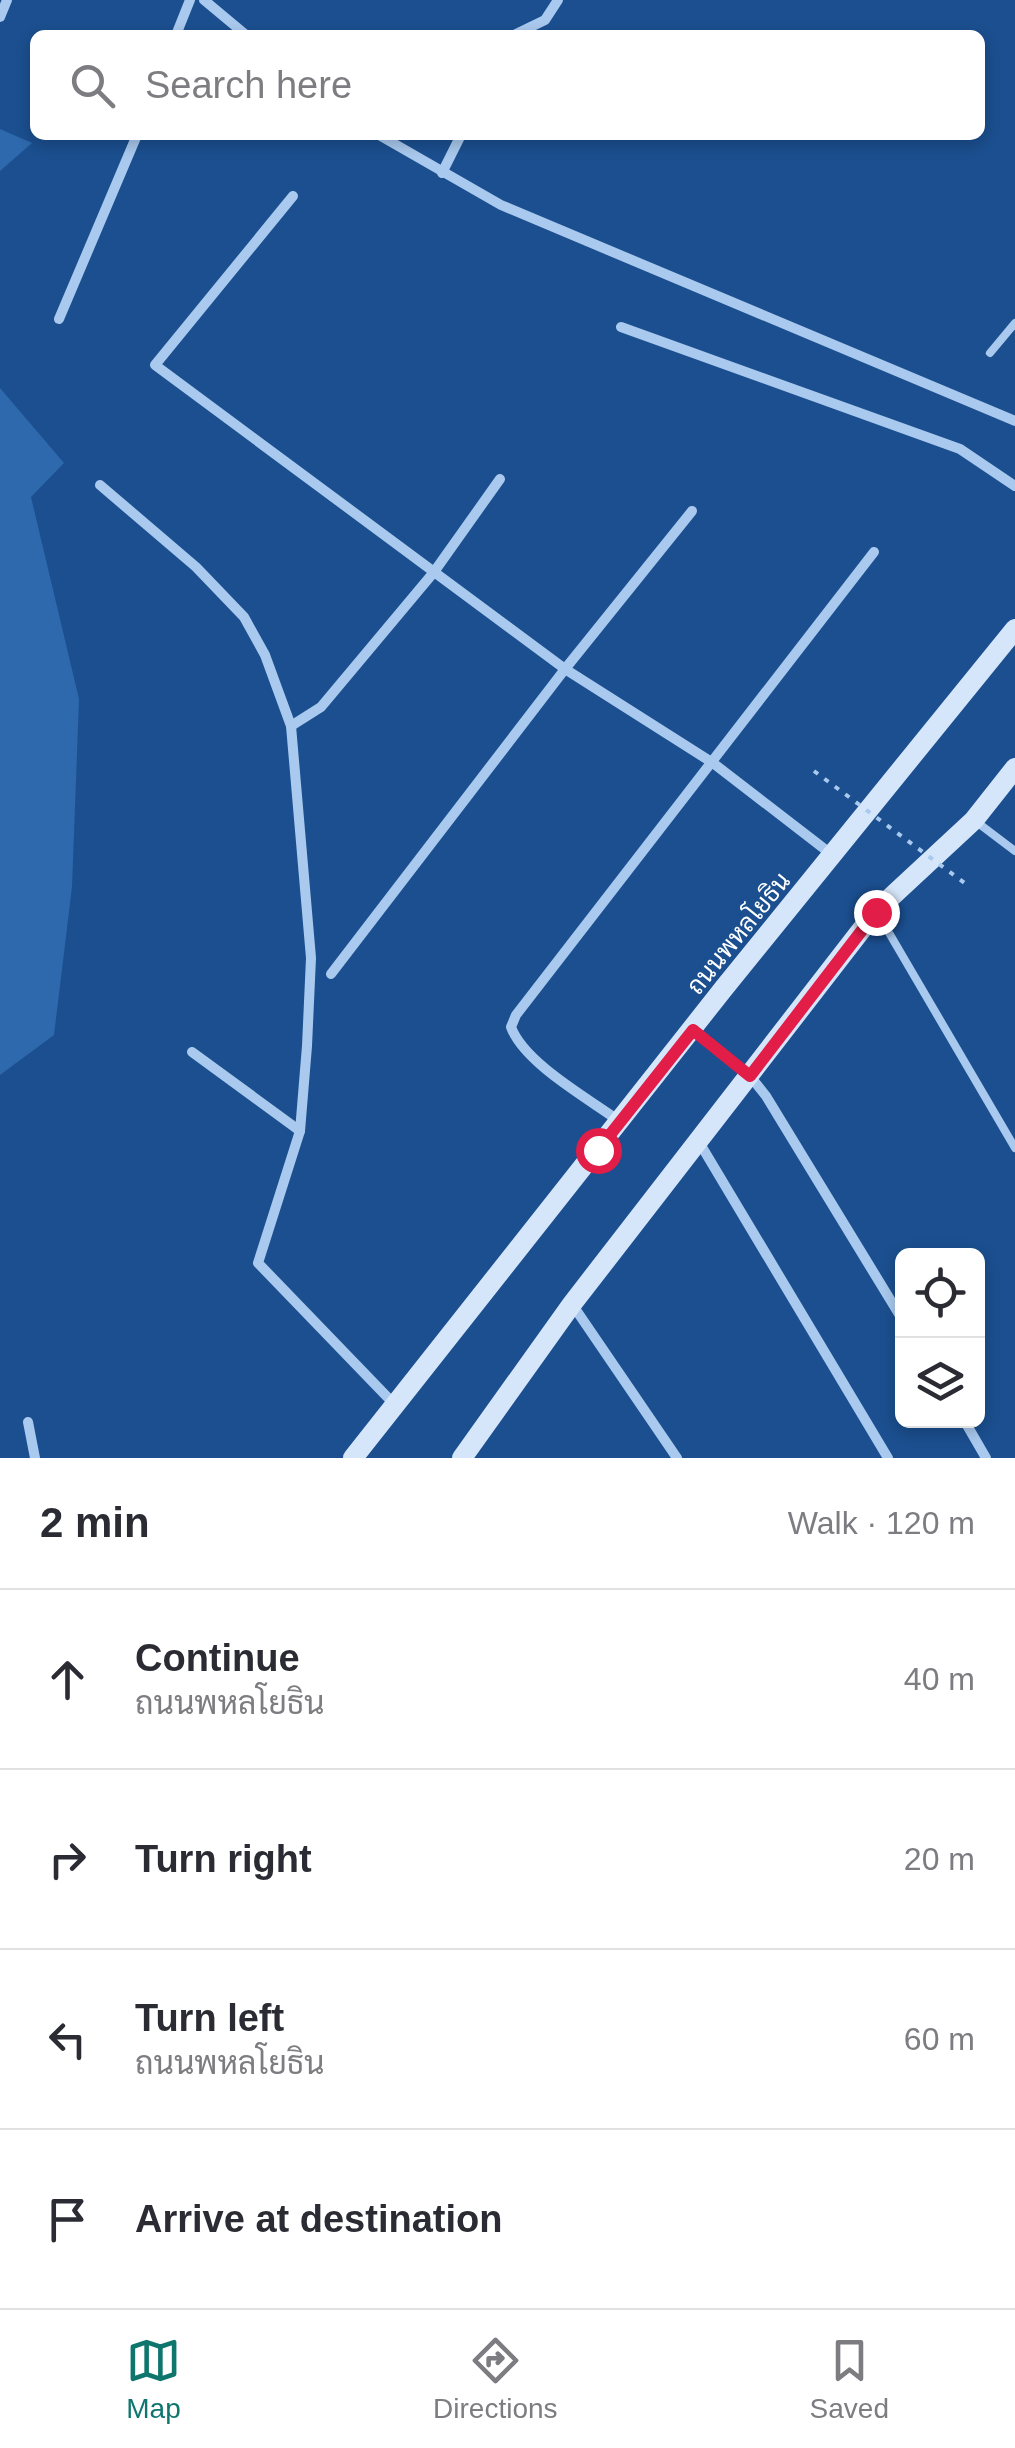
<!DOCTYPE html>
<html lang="en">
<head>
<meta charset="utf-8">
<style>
  :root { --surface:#fff; --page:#f2f2f3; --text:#2b2b33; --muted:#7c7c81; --line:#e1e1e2; --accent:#0f766e }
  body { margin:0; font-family:Helvetica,Sarabun,sans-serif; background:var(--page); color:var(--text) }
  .controls { position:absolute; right:30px; bottom:30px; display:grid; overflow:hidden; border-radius:15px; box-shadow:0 5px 15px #0003 }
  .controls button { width:90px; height:90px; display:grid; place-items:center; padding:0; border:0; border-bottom:2px solid var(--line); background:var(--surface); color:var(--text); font:50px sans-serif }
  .stop { position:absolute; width:30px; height:30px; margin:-22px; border:8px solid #e11d48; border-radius:50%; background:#fff }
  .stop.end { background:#e11d48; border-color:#fff; box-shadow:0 2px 10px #0008 }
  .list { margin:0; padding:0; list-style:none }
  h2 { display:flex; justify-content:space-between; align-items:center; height:130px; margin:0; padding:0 40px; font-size:42px }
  h2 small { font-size:32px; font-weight:400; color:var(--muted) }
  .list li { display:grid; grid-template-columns:65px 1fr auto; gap:30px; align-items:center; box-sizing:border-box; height:180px; padding:0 40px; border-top:2px solid var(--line) }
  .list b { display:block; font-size:38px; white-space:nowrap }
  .list p { margin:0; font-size:32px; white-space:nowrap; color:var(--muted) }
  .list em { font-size:32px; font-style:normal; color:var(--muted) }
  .icon { flex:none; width:55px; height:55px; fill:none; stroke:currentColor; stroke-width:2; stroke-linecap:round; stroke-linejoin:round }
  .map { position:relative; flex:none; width:1015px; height:1458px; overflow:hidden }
  .search { position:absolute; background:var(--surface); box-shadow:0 5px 15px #0003; left:30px; right:30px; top:30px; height:110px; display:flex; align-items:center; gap:25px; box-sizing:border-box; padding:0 35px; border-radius:15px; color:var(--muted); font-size:38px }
  .sheet { height:850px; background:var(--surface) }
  nav { display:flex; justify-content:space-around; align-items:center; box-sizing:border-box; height:140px; border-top:2px solid var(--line); background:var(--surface); font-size:28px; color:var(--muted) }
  nav a { display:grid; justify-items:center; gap:5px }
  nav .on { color:var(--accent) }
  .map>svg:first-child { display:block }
</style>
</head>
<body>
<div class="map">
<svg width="1015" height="1458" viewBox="0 0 1015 1458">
  <rect width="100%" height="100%" fill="#1b4f8f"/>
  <!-- green -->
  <g fill="#2e69ad">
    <path d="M0 129 32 143 0 171Z"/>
    <path d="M0 388 64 463 31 497 79 699 72 887 54 1035 0 1075Z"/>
  </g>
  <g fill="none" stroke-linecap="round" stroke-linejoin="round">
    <!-- lane -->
    <g stroke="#a9c9ee" stroke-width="8">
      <path d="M990 353 1015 323"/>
      <path d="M974 820 1015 851"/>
      <path d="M878 914 1015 1148"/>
    </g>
    <!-- street -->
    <g stroke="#a9c9ee" stroke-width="10">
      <path d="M204 0 246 35"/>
      <path d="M0 17 7 0"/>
      <path d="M176 35 190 0"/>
      <path d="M514 35 545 20 558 0"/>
      <path d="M379 135 501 205 1015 421"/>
      <path d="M442 173 461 135"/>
      <path d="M293 196 155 365 565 669 713 763 831 854"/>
      <path d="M59 319 137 135"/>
      <path d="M621 327 960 449 1015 486"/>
      <path d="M100 485 196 567 244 617 265 655 291 726 311 958 307 1046 300 1131 258 1263 395 1405"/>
      <path d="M291 726 321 707 434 572 500 479"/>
      <path d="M331 974 565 669 692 511"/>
      <path d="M693 1030 750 1076 766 1096 902 1319"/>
      <path d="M192 1052 300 1131"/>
      <path d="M619 1121C589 1099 524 1063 511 1027L516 1015 874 552"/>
      <path d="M699 1142 888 1458"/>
      <path d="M572 1304 677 1458"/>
      <path d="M964 1420 986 1458"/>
      <path d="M28 1422 35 1458"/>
    </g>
    <!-- secondary -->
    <g stroke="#d6e6fa" stroke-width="20">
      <path d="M353 1458 724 988 1015 629"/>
      <path d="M462 1458 572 1304 876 911 974 820 1015 768"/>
    </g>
    <!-- path-bridge -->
    <path stroke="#a9c9ee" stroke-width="4" stroke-dasharray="5 8" stroke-linecap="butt" d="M814 771 966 884"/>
  </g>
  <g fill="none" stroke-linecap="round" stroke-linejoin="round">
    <!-- route -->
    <path stroke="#e11d48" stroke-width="12" d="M598 1150 693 1030 750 1076 876 912"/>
  </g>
  <g text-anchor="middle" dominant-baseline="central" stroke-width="8" stroke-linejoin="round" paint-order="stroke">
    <!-- street labels -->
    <g font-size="25" fill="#fff" stroke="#1b4f8f">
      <text transform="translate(738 933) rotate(-51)">ถนนพหลโยธิน</text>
    </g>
  </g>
</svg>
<div class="controls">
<button><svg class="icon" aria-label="locate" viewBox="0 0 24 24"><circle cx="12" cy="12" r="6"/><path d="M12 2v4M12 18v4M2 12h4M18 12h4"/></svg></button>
<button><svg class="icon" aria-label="layers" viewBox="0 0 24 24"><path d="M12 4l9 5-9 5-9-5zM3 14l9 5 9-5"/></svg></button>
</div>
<div class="stop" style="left:598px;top:1150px"></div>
<div class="stop end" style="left:876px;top:912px"></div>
<div class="search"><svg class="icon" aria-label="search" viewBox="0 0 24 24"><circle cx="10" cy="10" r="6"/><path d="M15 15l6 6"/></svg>Search here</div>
</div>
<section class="sheet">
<h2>2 min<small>Walk · 120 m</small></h2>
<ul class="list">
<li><svg class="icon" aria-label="ahead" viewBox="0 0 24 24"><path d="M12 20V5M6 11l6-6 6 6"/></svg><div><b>Continue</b><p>ถนนพหลโยธิน</p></div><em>40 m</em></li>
<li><svg class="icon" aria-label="right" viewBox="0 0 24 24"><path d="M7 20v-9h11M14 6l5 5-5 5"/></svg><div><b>Turn right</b></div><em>20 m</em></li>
<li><svg class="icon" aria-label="left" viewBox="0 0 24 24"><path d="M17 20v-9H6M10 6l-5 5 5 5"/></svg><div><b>Turn left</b><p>ถนนพหลโยธิน</p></div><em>60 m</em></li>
<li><svg class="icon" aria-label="arrive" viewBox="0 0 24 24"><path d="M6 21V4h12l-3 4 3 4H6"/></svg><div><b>Arrive at destination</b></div></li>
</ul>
</section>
<nav>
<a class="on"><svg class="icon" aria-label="map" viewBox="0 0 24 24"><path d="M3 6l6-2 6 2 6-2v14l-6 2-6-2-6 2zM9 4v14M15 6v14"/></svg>Map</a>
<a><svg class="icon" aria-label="directions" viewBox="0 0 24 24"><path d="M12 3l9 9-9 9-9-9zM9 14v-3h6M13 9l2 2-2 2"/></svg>Directions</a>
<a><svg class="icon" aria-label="saved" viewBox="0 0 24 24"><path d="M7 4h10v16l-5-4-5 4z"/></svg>Saved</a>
</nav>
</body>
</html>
